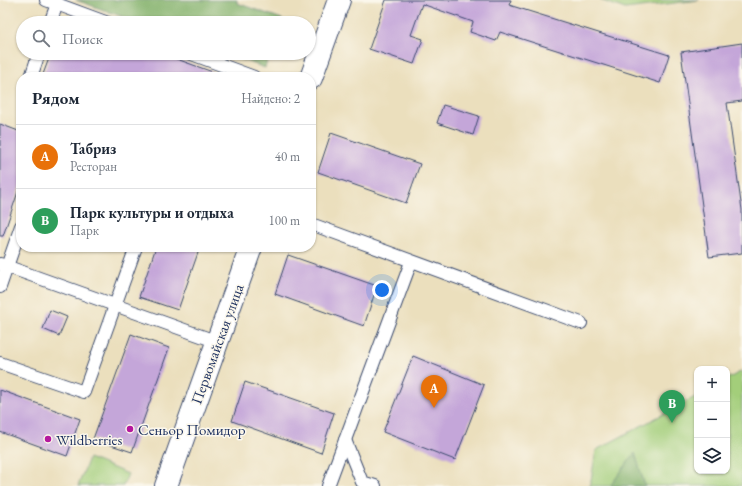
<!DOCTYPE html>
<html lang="ru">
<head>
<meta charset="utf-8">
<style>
  :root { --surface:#fff; --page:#f2f2f3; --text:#1f2937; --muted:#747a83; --line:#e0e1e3; --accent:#b5179e }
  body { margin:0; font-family:"EB Garamond",serif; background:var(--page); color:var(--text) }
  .controls { position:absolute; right:12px; bottom:12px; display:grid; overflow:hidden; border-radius:8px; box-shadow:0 1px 3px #0004 }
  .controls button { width:36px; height:36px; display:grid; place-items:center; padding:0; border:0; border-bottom:1px solid var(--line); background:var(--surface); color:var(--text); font:20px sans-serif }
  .you { position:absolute; left:382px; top:290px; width:14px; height:14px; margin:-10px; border:3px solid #fff; border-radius:50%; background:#1a73e8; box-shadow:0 0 0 6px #1a73e833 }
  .badge { display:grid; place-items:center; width:26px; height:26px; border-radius:50%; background:var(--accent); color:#fff; font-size:13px; font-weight:700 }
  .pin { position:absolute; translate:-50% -33px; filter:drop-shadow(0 1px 2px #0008) }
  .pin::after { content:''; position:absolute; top:21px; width:14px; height:12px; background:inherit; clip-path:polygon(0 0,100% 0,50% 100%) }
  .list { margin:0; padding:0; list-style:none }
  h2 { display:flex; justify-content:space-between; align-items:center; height:52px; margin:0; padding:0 16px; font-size:17px }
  h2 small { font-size:13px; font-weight:400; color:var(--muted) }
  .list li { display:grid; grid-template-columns:26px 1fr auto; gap:12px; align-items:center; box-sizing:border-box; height:64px; padding:0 16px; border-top:1px solid var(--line) }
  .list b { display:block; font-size:15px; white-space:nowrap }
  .list p { margin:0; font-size:13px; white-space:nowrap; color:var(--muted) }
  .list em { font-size:13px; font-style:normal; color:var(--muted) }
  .icon { flex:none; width:22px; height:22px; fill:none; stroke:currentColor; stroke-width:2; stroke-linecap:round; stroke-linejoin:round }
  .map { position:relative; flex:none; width:742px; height:486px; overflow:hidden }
  .search { position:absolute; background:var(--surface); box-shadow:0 1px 3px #0004; left:16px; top:16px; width:300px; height:44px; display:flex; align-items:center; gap:10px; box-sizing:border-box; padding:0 14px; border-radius:22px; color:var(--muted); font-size:15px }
  .panel { position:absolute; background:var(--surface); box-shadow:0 1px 3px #0004; left:16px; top:72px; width:300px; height:180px; border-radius:16px }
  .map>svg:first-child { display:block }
</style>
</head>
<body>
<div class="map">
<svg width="742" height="486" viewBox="0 0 742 486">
  <rect width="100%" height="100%" fill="#fbf7ec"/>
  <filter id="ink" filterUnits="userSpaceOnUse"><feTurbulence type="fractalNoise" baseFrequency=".025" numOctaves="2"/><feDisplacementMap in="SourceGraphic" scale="8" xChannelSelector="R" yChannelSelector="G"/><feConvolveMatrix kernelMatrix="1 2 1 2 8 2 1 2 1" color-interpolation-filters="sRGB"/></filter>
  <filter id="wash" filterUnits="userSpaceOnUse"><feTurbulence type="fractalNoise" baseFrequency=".012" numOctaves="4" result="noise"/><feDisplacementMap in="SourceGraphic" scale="16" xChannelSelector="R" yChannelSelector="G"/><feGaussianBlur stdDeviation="0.9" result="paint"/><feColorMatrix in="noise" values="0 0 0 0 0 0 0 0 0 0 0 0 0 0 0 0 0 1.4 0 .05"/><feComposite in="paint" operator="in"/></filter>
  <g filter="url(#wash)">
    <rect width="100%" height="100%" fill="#ebdfbd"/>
    <!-- green -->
    <g fill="#a3ce7a" stroke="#5f7e6c">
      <path d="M600 0H699L625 9Z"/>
      <path d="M742 371V486H590L596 450 697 396V471H727V379Z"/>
      <path d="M89 458 128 474 123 486H78Z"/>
    </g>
    <!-- forest -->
    <g fill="#82b16a" stroke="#4e7064">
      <path d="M76 0H237V3L282 19 281 23H140Z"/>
      <path d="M224 53H270L265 68Z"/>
      <path d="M635 453 645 486H610Z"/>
    </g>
    <g id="blocks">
      <!-- building -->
      <g fill="#c4a6d9">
        <path d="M386 0H511L509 5 669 55 660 83 500 32 496 41 470 32 473 22 422 4 411 35 423 39 414 64 369 49Z"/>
        <path d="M742 43V101L727 103 742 210V253L709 257 681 52Z"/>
        <path d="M51 53H160L221 75 220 77H42Z"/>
        <path d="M443 105 479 116 473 135 437 123Z"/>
        <path d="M0 124 21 132V183L3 236H0Z"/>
        <path d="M331 133 420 164 406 203 318 172Z"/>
        <path d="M156 247H200L178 310 139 297Z"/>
        <path d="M288 255 377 286 364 326 275 294Z"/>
        <path d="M50 310 67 317 59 336 43 329Z"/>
        <path d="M131 334 169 348 132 452 93 439Z"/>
        <path d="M413 356 484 385 455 460 383 432Z"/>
        <path d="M245 382 334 413 321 453 232 421Z"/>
        <path d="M0 390 80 419 67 456 0 432Z"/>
      </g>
    </g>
  </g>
  <g filter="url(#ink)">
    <use href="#blocks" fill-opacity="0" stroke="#3a496c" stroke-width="1"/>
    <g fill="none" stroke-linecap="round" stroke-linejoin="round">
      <defs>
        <g id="service">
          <path d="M46 0 108 23"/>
          <path d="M50 23 57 4"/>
          <path d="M189 53 254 77"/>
          <path d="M31 77 39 53"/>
          <path d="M311 224 581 323"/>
          <path d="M0 264 218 342"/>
          <path d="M0 287 21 226"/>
          <path d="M0 363 84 392 136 247"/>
          <path d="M345 440 362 482 375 486"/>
          <path d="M328 486 411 262"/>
        </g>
        <g id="secondary">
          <path d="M311 78 339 0"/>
          <path d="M166 486 251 247"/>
        </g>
      </defs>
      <!-- service casing -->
      <use href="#service" stroke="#3a496c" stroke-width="14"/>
      <!-- secondary casing -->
      <use href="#secondary" stroke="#3a496c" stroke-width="24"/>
      <!-- service -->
      <use href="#service" stroke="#fff" stroke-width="12"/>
      <!-- secondary -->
      <use href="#secondary" stroke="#fff" stroke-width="22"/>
    </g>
  </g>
  <!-- markers -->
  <g fill="#b5179e" stroke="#fbf7ec" stroke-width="1.5">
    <circle cx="130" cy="429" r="4"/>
    <circle cx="48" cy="439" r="4"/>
  </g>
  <g text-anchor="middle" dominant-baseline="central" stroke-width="3" stroke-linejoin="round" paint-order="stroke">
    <!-- street labels -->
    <g font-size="15" fill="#1b2f5e" stroke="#fbf7ec">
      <text transform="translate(217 344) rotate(-70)">Первомайская улица</text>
    </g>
    <!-- poi labels -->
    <g font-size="15" fill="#1b2f5e" stroke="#fbf7ec" text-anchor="start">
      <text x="138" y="429">Сеньор Помидор</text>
      <text x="56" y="439">Wildberries</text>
    </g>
  </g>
</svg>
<div class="controls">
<button>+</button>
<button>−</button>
<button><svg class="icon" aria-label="layers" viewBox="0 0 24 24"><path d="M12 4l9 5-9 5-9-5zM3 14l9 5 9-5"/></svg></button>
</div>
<div class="you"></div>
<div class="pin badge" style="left:434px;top:408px;background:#e8710a">A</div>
<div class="pin badge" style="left:672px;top:423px;background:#2e9e5b">B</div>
<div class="search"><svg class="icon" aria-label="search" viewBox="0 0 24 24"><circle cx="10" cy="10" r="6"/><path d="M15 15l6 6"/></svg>Поиск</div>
<section class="panel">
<h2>Рядом<small>Найдено: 2</small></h2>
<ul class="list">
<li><span class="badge" style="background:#e8710a">A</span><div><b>Табриз</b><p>Ресторан</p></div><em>40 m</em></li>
<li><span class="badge" style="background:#2e9e5b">B</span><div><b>Парк культуры и отдыха</b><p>Парк</p></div><em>100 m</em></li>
</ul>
</section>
</div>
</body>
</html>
